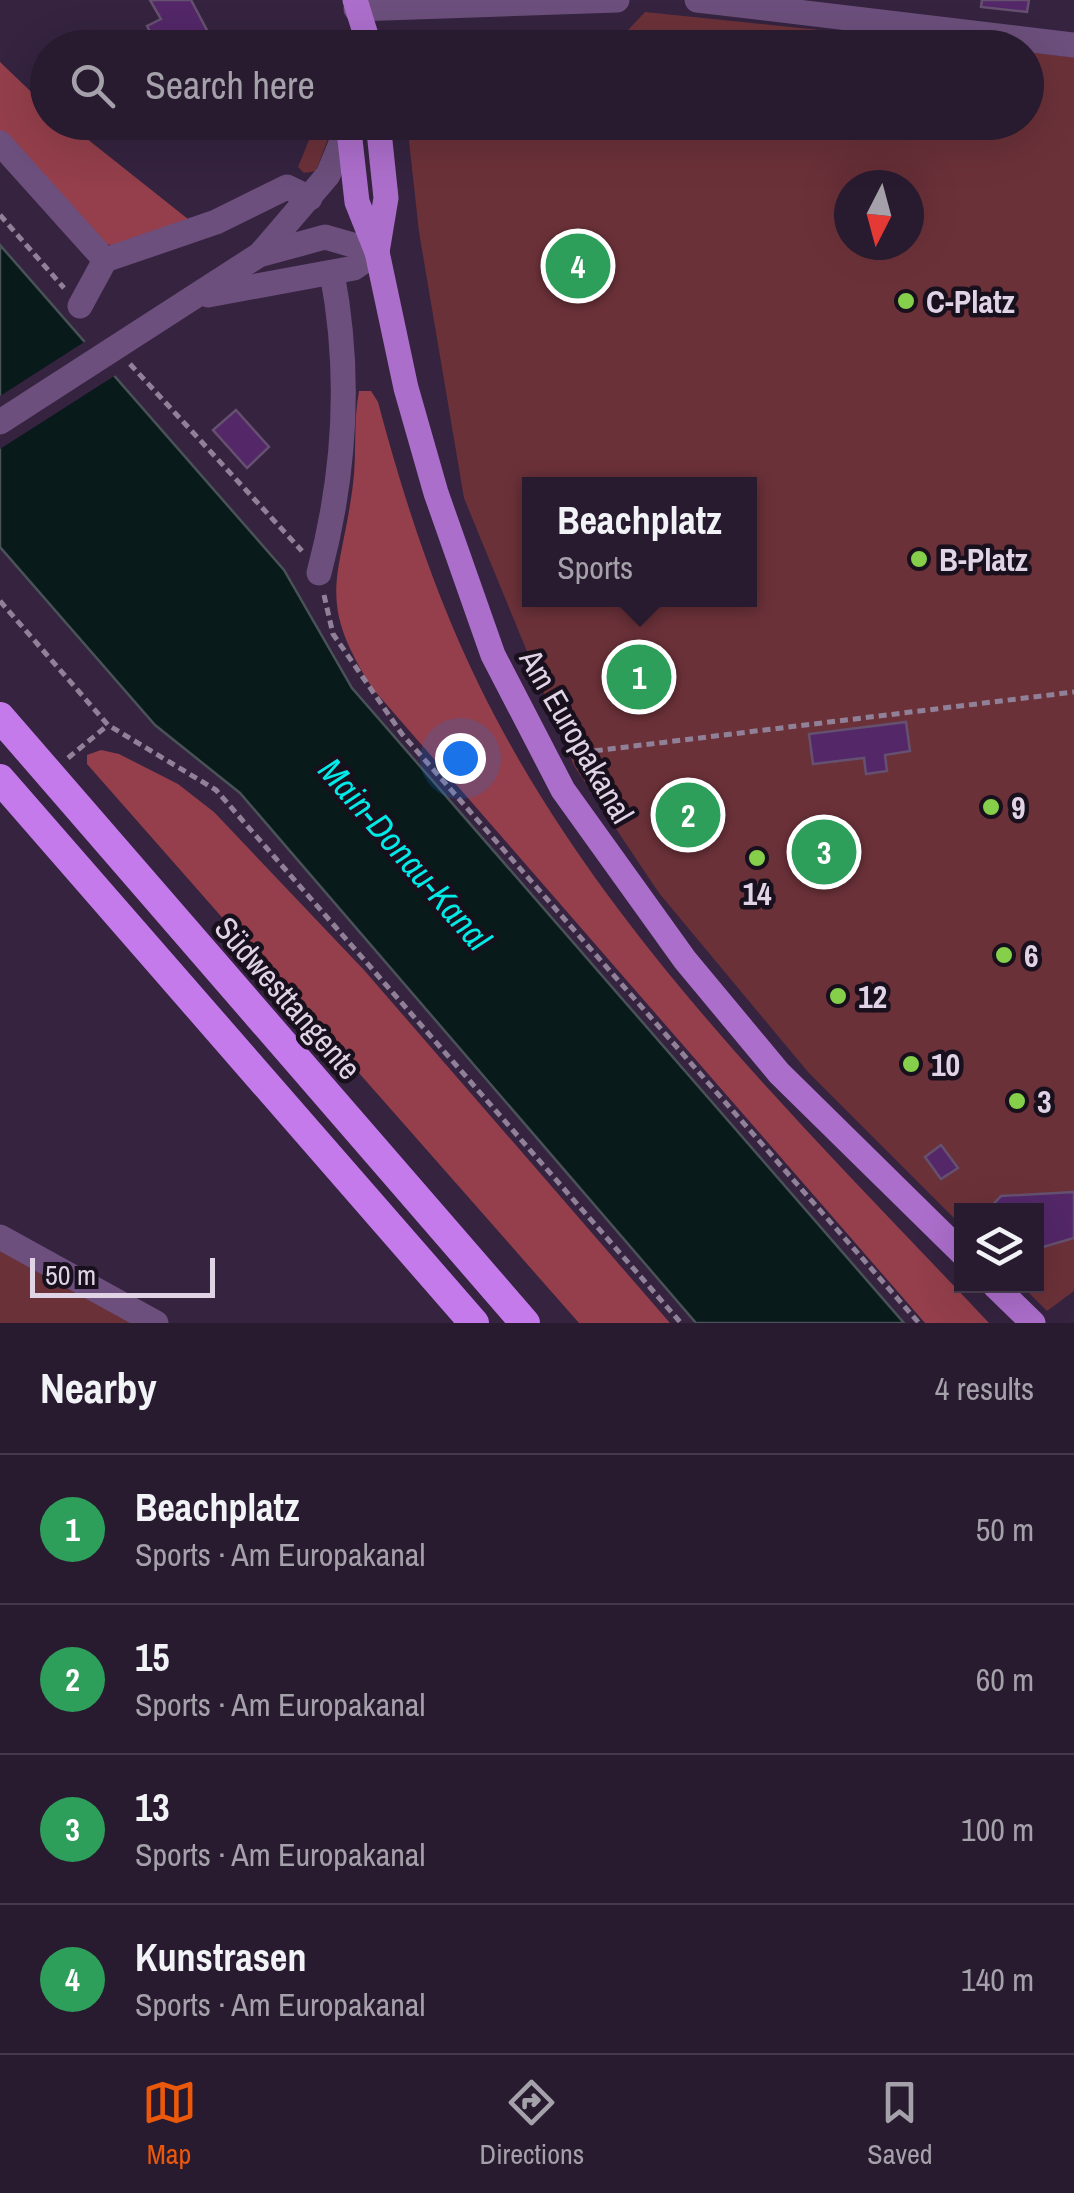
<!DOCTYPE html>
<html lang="en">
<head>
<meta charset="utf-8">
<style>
  :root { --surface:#281a2f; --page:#302337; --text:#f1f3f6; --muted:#a5a1aa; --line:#44384b; --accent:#ea580c }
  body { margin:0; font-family:"Archivo Narrow",sans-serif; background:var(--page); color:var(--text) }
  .controls { position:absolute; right:30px; bottom:30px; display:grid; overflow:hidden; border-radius:0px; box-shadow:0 10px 40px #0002 }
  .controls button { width:90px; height:90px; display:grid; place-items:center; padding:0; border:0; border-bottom:2px solid var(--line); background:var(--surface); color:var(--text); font:50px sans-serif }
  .compass { position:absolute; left:834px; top:170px; width:90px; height:90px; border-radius:50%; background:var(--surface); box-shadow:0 10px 40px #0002; rotate:186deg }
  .scale { position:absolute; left:30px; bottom:25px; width:185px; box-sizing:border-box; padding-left:10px; border:5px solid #dfd3e5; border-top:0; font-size:28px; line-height:35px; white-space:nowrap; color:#dfd3e5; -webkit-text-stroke:8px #18101d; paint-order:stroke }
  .you { position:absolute; left:460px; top:758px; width:35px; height:35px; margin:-25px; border:8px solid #fff; border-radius:50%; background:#1a73e8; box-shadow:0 0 0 15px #1a73e833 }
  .badge { display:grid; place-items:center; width:65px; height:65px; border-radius:50%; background:var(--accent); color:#fff; font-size:32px; font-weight:700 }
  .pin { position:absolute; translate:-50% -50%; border:5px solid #fff; box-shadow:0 2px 10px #0006 }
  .popup { position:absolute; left:522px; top:477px; width:235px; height:130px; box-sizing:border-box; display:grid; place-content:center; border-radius:0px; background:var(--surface); filter:drop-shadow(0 2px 8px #0005); font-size:32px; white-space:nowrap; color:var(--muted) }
  .popup b { font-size:38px; color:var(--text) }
  .popup::after { content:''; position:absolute; left:50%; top:100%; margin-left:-20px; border:20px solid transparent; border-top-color:var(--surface) }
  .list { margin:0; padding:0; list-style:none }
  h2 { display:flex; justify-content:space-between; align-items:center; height:130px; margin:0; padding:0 40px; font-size:42px }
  h2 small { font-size:32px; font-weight:400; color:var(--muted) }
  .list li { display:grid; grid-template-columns:65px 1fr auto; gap:30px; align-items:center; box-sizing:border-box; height:150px; padding:0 40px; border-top:2px solid var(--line) }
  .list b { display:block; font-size:38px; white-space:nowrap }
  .list p { margin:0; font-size:32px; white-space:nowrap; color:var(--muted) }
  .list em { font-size:32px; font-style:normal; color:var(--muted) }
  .icon { flex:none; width:55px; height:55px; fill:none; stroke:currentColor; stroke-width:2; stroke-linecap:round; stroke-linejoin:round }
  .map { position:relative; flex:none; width:1074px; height:1323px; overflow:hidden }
  .search { position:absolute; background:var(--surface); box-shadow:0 10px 40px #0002; left:30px; right:30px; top:30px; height:110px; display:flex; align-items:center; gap:25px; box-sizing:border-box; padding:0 35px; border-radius:55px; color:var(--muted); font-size:38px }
  .sheet { height:730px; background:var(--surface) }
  nav { display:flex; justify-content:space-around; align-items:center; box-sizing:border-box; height:140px; border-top:2px solid var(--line); background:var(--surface); font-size:28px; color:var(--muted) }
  nav a { display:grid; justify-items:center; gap:5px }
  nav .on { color:var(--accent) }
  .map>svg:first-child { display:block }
</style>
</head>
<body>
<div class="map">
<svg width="1074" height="1323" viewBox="0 0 1074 1323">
  <rect width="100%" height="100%" fill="#35233f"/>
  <!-- green -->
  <g fill="#6b3139" fill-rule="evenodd">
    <path d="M645 12 984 47 398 48 397 32 628 30Z"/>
    <path d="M1027 52 1074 57V1291L1047 1311 1022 1286H1036V1210H962L961 1225 808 1072 659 893 574 766 464 498 419 232 407 123 1026 122ZM849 185H909V245H849ZM529 484H749V600H529Z"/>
    <path d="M316 123H334L316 171 304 173 298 167Z"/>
    <path d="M0 1240 142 1323H0Z"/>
  </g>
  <!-- forest -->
  <g fill="#943f4b">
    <path d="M0 62 47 107 48 122 67 123 188 219 120 247 101 243 0 134Z"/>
    <path d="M359 391H371L378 402C404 500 435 595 480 687 600 932 805 1127 989 1323H925L373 689C314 598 341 580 353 484 357 453 353 422 359 391Z"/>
    <path d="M101 750 119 754 178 784 214 812 364 970 670 1323H579L87 764V755Z"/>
  </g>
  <!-- water -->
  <path fill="#091a1a" stroke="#495257" stroke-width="2.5" d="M0 245 284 570 352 688 904 1323H696L240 793 155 725 0 547Z"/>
  <!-- pier -->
  <path fill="#35233f" d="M89 339 119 373 0 449V396Z"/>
  <!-- building -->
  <g fill="#532768" stroke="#655070" stroke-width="2.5">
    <path d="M150 0H191L209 34 184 48H159L147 26 161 19Z"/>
    <path d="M982 0H1029L1027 12 981 7Z"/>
    <path d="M236 410 269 447 247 468 213 430Z"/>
    <path d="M906 722 910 751 885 755 887 771 866 774 864 758 813 764 809 734Z"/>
    <path d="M941 1145 958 1168 941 1179 925 1157Z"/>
    <path d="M1074 1192V1238L1036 1249V1210H988L1001 1196Z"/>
  </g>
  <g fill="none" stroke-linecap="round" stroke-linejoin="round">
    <!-- path -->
    <g stroke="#908198" stroke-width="5" stroke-dasharray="8 5" stroke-linecap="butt">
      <path d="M0 215 64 288"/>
      <path d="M130 364 302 551"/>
      <path d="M324 595 333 634 402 734 919 1323"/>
      <path d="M0 601 108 725 216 790 681 1323"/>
      <path d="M569 754 1074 692"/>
      <path d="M68 758 108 725"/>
    </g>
    <!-- minor -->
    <g stroke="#6c4f7c" stroke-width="25">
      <path d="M697 0 1074 45"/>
      <path d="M356 9 617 0"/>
      <path d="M0 143 105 260"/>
      <path d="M262 252 328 175 348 126"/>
      <path d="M208 295 354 268 377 252"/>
      <path d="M80 306 105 260 216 222 287 187 310 198"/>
      <path d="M0 422 259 255 325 237 377 252"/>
      <path d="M319 573C345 475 351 372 332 273"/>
      <path d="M0 1237 156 1323"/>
    </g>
    <!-- major -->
    <g stroke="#ac6ecb" stroke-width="25">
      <path d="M355 0 370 48"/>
      <path d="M348 122 357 202 377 252 406 388 436 493 493 655 563 790 685 960 779 1073 962 1253"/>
      <path d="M377 252 386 198 378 122"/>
      <path d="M995 1286 1033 1323"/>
    </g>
    <!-- highway -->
    <g stroke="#c57aeb" stroke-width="30">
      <path d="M0 717 525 1323"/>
      <path d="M0 779 474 1323"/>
    </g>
  </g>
  <!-- markers -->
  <g fill="#86cf4b" stroke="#18101d" stroke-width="4">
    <circle cx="906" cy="301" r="10"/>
    <circle cx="919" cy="559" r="10"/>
    <circle cx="991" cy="807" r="10"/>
    <circle cx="757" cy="858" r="10"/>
    <circle cx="1004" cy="955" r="10"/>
    <circle cx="838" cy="996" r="10"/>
    <circle cx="911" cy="1064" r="10"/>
    <circle cx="1017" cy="1101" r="10"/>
  </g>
  <g text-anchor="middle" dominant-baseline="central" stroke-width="9" stroke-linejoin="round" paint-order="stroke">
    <!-- poi labels -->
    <g font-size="32" font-weight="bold" fill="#dfd3e5" stroke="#18101d" text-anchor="start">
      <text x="926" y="301">C-Platz</text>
      <text x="939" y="559">B-Platz</text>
      <text x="1011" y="807">9</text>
      <text x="757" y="893" text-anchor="middle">14</text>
      <text x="1024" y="955">6</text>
      <text x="858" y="996">12</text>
      <text x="931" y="1064">10</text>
      <text x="1037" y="1101">3</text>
    </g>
    <!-- street labels -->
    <g font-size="32" fill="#dfd3e5" stroke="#18101d">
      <text transform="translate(577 736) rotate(60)">Am Europakanal</text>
      <text transform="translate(288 998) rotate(49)">Südwesttangente</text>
    </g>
    <!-- water labels -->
    <g font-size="35" font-style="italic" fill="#00ebe8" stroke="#18101d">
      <text transform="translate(405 854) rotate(49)">Main-Donau-Kanal</text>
    </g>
  </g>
</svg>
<div class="controls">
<button><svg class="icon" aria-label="layers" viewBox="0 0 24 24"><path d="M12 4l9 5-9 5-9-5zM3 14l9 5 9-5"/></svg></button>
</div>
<svg class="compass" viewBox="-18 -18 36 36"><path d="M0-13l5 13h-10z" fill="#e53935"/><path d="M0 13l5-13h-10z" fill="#a5a1aa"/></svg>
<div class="scale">50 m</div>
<div class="you"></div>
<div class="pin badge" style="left:639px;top:677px;background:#2e9e5b">1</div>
<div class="popup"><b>Beachplatz</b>Sports</div>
<div class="pin badge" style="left:688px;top:815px;background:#2e9e5b">2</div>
<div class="pin badge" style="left:824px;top:852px;background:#2e9e5b">3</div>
<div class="pin badge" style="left:578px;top:266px;background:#2e9e5b">4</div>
<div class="search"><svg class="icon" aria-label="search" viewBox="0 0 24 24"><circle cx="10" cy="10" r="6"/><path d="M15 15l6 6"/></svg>Search here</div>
</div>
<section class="sheet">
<h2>Nearby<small>4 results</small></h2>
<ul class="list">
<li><span class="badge" style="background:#2e9e5b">1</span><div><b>Beachplatz</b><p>Sports · Am Europakanal</p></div><em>50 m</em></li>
<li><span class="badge" style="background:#2e9e5b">2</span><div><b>15</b><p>Sports · Am Europakanal</p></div><em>60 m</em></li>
<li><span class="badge" style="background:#2e9e5b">3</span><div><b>13</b><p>Sports · Am Europakanal</p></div><em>100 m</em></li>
<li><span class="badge" style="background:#2e9e5b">4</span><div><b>Kunstrasen</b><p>Sports · Am Europakanal</p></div><em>140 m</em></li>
</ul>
</section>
<nav>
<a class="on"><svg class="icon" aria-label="map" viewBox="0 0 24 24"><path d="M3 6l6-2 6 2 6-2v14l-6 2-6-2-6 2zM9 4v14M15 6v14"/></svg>Map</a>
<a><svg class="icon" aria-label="directions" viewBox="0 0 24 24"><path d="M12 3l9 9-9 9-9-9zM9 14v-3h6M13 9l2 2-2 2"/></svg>Directions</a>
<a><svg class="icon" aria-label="saved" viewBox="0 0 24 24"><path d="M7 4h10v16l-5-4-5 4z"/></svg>Saved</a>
</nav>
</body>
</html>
